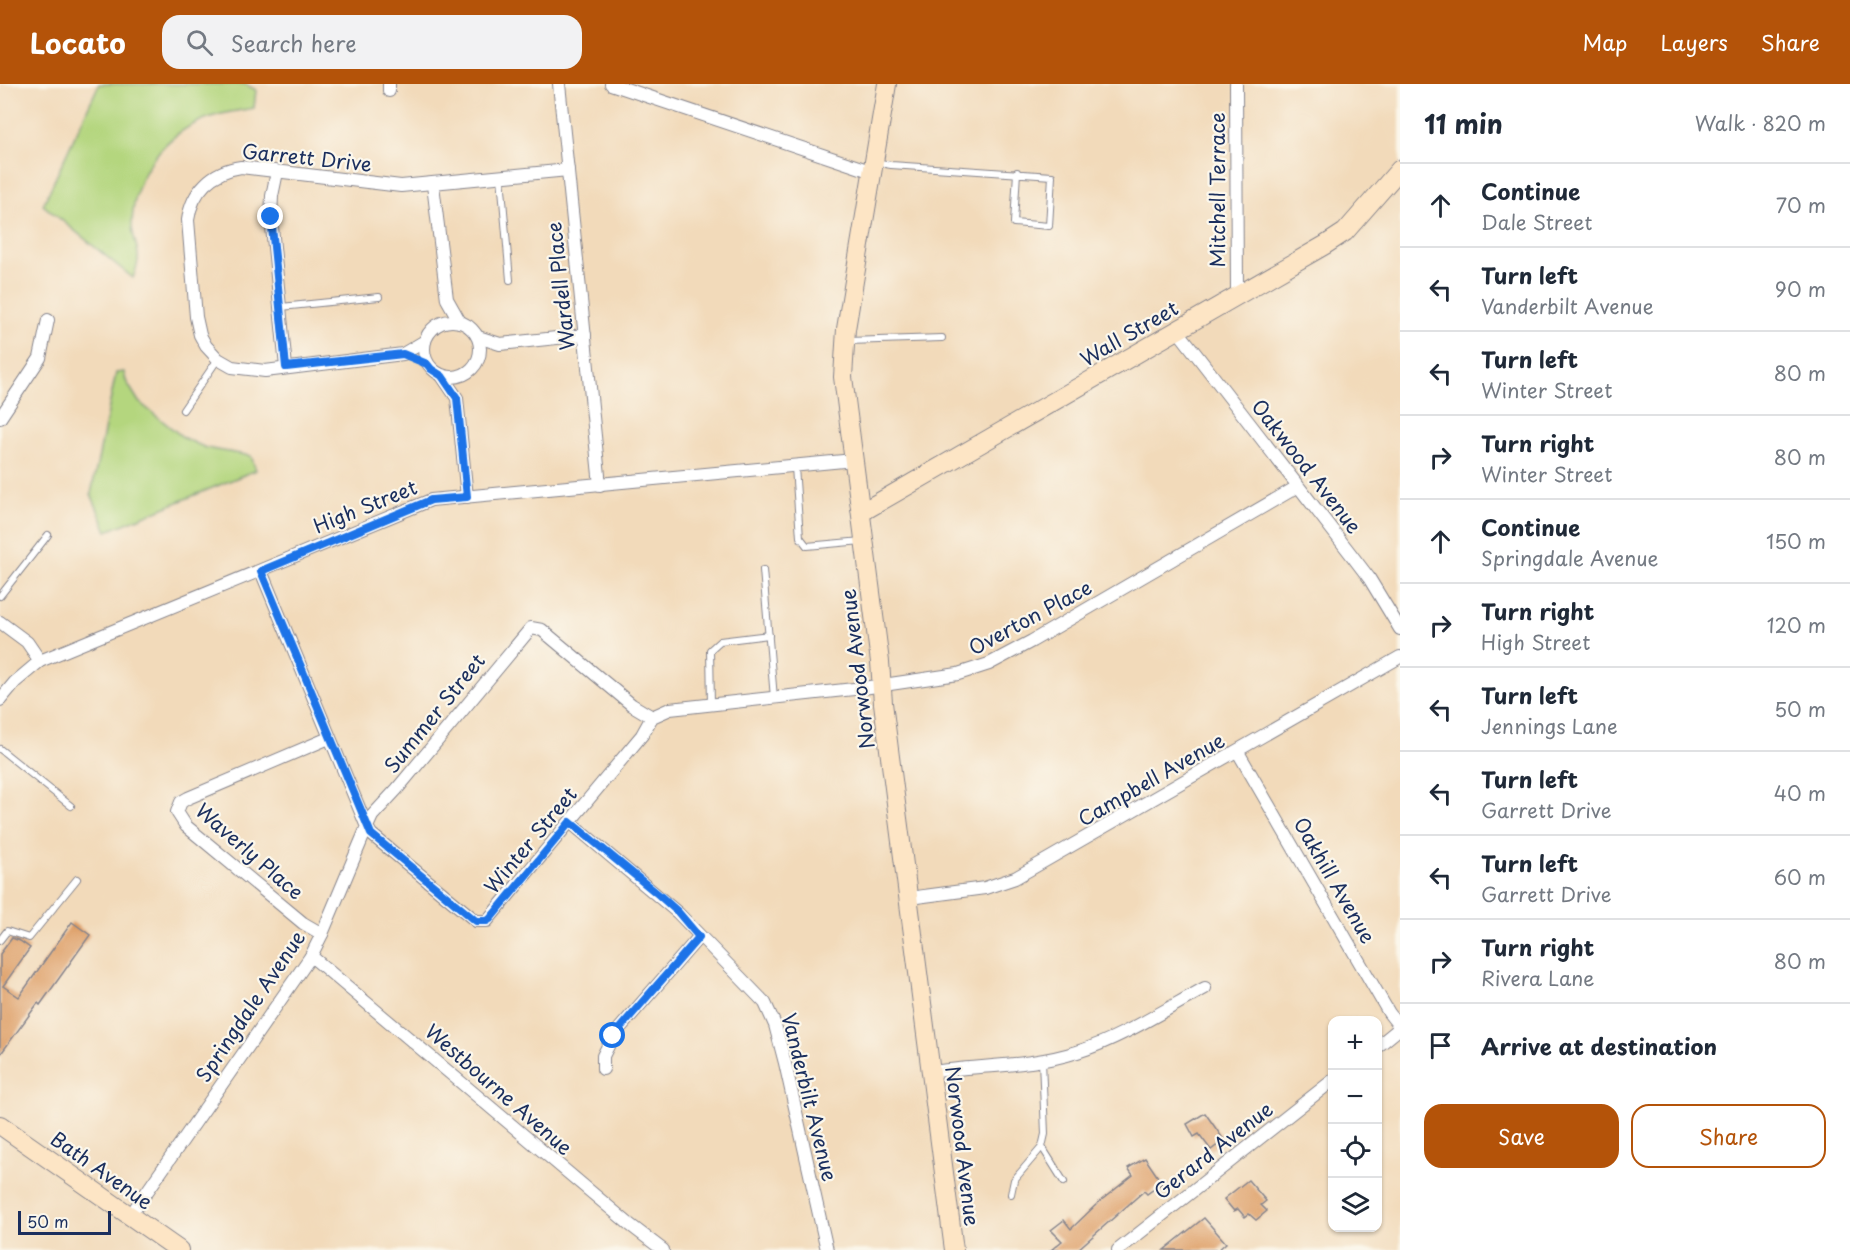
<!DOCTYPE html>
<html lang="en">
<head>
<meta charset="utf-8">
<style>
  :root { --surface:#fff; --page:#f2f2f3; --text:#1f2937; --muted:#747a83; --line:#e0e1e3; --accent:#b45309 }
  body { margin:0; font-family:"Playpen Sans",sans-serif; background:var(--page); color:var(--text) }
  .controls { position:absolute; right:18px; bottom:18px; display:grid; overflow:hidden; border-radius:12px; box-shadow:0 2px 4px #0004 }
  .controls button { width:54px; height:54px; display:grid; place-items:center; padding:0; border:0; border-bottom:2px solid var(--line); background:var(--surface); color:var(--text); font:30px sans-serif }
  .scale { position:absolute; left:18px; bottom:15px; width:93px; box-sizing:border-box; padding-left:6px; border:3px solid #1b2f5e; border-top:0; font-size:16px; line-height:21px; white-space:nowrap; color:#1b2f5e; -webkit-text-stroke:4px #fbf7ec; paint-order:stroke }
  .stop { position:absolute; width:18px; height:18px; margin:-14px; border:4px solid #1a73e8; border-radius:50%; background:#fff }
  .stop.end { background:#1a73e8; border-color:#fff; box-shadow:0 2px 6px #0008 }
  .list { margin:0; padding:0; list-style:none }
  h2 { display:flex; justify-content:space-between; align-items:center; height:78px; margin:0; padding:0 24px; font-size:26px }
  h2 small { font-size:20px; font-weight:400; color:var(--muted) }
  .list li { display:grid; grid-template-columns:39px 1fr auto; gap:18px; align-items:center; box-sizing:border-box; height:84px; padding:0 24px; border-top:2px solid var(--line) }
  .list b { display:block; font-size:22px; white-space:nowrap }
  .list p { margin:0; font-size:20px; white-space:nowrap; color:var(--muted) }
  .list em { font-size:20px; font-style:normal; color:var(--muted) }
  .actions { display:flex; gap:12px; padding:18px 24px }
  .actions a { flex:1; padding:14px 0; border:2px solid var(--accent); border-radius:18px; text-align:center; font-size:21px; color:var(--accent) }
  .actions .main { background:var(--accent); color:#fff }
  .icon { flex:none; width:33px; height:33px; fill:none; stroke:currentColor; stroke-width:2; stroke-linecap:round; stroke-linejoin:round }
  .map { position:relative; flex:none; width:1400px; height:1166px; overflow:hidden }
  header { display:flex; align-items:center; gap:36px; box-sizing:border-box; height:84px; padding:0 30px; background:var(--accent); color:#fff }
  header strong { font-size:28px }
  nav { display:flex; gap:33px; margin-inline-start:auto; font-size:21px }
  .search { width:420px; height:54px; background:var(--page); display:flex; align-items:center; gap:15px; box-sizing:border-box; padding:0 21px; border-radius:18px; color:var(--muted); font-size:22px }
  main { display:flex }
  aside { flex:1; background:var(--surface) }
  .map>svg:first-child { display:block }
</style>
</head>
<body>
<header>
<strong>Locato</strong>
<div class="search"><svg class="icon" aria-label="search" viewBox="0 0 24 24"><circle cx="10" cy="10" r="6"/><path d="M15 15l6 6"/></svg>Search here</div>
<nav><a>Map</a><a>Layers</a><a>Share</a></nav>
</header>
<main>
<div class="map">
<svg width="1400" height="1166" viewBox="0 0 1400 1166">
  <rect width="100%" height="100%" fill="#fbf7ec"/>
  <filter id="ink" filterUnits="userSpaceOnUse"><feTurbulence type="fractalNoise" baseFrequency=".0167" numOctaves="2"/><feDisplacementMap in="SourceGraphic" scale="12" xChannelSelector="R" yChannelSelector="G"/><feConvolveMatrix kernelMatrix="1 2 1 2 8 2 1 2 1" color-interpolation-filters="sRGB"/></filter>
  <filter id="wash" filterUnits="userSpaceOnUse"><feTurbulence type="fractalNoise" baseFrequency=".008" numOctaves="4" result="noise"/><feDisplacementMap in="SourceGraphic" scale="24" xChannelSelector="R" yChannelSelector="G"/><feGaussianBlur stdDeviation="1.35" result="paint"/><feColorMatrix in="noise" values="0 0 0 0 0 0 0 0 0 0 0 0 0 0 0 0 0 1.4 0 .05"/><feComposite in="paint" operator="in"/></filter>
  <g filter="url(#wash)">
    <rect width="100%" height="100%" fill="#f2daba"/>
    <!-- green -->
    <g fill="#b4d67e" stroke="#68826e" stroke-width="1.5">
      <path d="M99 0H245L256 6 254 24C241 26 227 28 214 32 165 47 133 89 132 141 132 152 138 162 138 172 139 179 135 188 133 194L43 121Z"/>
      <path d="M124 288 126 297 139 318 184 354 206 364 251 372 256 386 107 447 91 410 116 289Z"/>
    </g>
    <g id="blocks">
      <!-- building -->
      <g fill="#dd9b62">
        <path d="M72 838 90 851 40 921 38 919 0 971V870L12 854 20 857 30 864 3 902 19 913Z"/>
        <path d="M1205 1029 1224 1056 1211 1066 1199 1050 1194 1053 1187 1040Z"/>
        <path d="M1145 1074 1162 1099 1147 1110 1144 1107 1077 1166H1051L1062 1157 1051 1146 1064 1136 1071 1145 1099 1118 1133 1091 1128 1084Z"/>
        <path d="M1248 1096 1266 1117 1261 1121 1267 1127 1256 1136 1249 1130 1245 1133 1238 1125 1234 1127 1224 1115Z"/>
        <path d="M1204 1134 1226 1159 1218 1166H1164Z"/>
      </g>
    </g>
  </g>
  <g filter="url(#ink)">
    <use href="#blocks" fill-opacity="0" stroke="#86848c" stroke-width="1.5"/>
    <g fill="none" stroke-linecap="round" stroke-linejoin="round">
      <defs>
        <g id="lane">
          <path d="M875 78 891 81 1052 92 1049 142 1014 139 1017 88"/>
          <path d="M501 93 510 196"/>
          <path d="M281 223 379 213"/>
          <path d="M848 257 942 254"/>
          <path d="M183 326 218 275"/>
          <path d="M795 383 800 453 807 462 862 457"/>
          <path d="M763 486 774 614"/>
          <path d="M0 512 48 451"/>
          <path d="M711 620 710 566 720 557 769 551"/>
          <path d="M0 665 71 722"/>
          <path d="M0 856 7 847 29 854 77 795"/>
          <path d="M1042 1063 1064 1098"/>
          <path d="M1011 1110 1014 1096 1042 1063 1045 1050 1042 976"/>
        </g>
        <g id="street">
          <path d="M559 0 600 401"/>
          <path d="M611 0 873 88"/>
          <path d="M1236 0 1237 212"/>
          <path d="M389 7V0"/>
          <path d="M277 88 272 112 271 133 286 283"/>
          <path d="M433 101 447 215 460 238"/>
          <circle cx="452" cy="265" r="28"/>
          <path d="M1178 247 1350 469 1369 494 1400 545"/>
          <path d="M478 253 500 260 585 251"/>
          <path d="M425 257 403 270 265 287 232 283 218 275 206 262 200 251 196 233 188 136C192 107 212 87 241 83L401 102 568 86"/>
          <path d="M442 292 457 314 467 413"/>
          <path d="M0 334 40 274 48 236"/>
          <path d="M0 538 27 558 40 577"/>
          <path d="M0 616 15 598 40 577 431 416 854 376"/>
          <path d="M652 633 642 651 487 837H476L371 750 367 743 372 732 397 705 531 544 542 546 632 621 652 633 670 625 863 604 958 590 989 580 1032 557 1297 403"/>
          <path d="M1238 668 1389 929 1400 943"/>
          <path d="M570 738 678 829 765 919 775 941 785 979 827 1166"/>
          <path d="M909 814 985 804 1015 794 1400 573"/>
          <path d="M322 850 303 839 186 742 177 728 181 718 188 714 329 654"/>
          <path d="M311 872 629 1140 663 1166"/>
          <path d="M1378 962 1400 944"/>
          <path d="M603 985V972L613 952 699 853"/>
          <path d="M931 988C979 981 1031 983 1077 968 1120 955 1166 925 1205 904"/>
          <path d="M130 1132 311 872 322 850 367 743 261 487"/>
          <path d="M1118 1166 1332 997"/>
        </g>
        <g id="secondary">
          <path d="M887 0 846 245 843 293 880 578 883 619 954 1166"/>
          <path d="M862 428 1325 161 1345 148 1400 85"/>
          <path d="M0 1041 179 1166"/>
        </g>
      </defs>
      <!-- lane casing -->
      <use href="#lane" stroke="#86848c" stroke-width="8"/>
      <!-- street casing -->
      <use href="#street" stroke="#86848c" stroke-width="14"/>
      <!-- secondary casing -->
      <use href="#secondary" stroke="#86848c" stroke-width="20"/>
      <!-- lane -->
      <use href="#lane" stroke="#fff" stroke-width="6"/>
      <!-- street -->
      <use href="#street" stroke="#fff" stroke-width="12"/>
      <!-- secondary -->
      <use href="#secondary" stroke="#fde5c5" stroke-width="18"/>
    </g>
  </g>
  <g fill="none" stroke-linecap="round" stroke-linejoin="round" filter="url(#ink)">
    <!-- route -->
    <path stroke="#1a73e8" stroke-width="8" d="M271 133 286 283 403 270 427 280 431 285 442 292 457 314 467 413 431 416 261 487 371 750 476 837H487L490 835 570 738 659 811 678 828 699 853 613 952"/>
  </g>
  <g text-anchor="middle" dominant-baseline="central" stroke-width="4.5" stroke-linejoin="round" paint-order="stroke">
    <!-- street labels -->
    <g font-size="20" fill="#1b2f5e" stroke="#fbf7ec">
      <text transform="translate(307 73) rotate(6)">Garrett Drive</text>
      <text transform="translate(1217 106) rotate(-90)">Mitchell Terrace</text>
      <text transform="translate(560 202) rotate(-96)">Wardell Place</text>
      <text transform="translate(1129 249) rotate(-30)">Wall Street</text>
      <text transform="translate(1307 382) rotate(52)">Oakwood Avenue</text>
      <text transform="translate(365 422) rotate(-22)">High Street</text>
      <text transform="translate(1030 533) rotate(-28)">Overton Place</text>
      <text transform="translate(857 585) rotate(-97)">Norwood Avenue</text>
      <text transform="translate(434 629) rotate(-51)">Summer Street</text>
      <text transform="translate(1151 695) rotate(-30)">Campbell Avenue</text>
      <text transform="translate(530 756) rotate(-50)">Winter Street</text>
      <text transform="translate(250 767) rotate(41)">Waverly Place</text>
      <text transform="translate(1335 796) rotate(60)">Oakhill Avenue</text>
      <text transform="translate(250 922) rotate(-56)">Springdale Avenue</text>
      <text transform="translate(499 1005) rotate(41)">Westbourne Avenue</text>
      <text transform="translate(810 1013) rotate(76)">Vanderbilt Avenue</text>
      <text transform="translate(963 1062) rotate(83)">Norwood Avenue</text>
      <text transform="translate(1213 1066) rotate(-38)">Gerard Avenue</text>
      <text transform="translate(102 1086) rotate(35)">Bath Avenue</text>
    </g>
  </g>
</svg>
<div class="controls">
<button>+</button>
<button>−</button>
<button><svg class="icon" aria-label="locate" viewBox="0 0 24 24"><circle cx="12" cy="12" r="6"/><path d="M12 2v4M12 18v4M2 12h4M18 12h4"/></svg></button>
<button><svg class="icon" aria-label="layers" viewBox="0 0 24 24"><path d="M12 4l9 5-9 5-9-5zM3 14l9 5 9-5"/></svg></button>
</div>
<div class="scale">50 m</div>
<div class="stop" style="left:613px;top:952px"></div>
<div class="stop end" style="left:271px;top:133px"></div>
</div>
<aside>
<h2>11 min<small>Walk · 820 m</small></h2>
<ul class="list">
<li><svg class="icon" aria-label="ahead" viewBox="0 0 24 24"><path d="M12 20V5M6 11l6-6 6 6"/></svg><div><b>Continue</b><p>Dale Street</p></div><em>70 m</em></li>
<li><svg class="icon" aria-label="left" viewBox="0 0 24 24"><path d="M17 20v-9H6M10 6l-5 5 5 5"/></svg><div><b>Turn left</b><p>Vanderbilt Avenue</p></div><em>90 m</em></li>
<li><svg class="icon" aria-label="left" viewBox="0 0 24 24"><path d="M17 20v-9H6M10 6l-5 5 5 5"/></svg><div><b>Turn left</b><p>Winter Street</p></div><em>80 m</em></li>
<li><svg class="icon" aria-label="right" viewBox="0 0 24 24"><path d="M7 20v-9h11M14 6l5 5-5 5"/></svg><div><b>Turn right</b><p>Winter Street</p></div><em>80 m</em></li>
<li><svg class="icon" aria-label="ahead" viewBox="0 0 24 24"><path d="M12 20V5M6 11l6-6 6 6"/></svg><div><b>Continue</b><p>Springdale Avenue</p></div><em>150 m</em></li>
<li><svg class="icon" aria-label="right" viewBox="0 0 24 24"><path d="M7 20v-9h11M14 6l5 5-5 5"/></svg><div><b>Turn right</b><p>High Street</p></div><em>120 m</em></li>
<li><svg class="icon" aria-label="left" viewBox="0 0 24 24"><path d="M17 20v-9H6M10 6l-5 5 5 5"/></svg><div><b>Turn left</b><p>Jennings Lane</p></div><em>50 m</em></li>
<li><svg class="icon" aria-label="left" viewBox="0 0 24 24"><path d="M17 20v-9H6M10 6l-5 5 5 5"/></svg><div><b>Turn left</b><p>Garrett Drive</p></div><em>40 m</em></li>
<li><svg class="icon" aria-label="left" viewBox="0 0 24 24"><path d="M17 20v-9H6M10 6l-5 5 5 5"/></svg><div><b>Turn left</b><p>Garrett Drive</p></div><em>60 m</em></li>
<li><svg class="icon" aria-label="right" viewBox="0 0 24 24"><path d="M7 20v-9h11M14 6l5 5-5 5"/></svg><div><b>Turn right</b><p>Rivera Lane</p></div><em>80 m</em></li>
<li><svg class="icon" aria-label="arrive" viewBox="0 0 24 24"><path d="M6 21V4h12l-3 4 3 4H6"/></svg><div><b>Arrive at destination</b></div></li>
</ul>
<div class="actions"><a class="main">Save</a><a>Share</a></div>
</aside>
</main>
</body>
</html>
